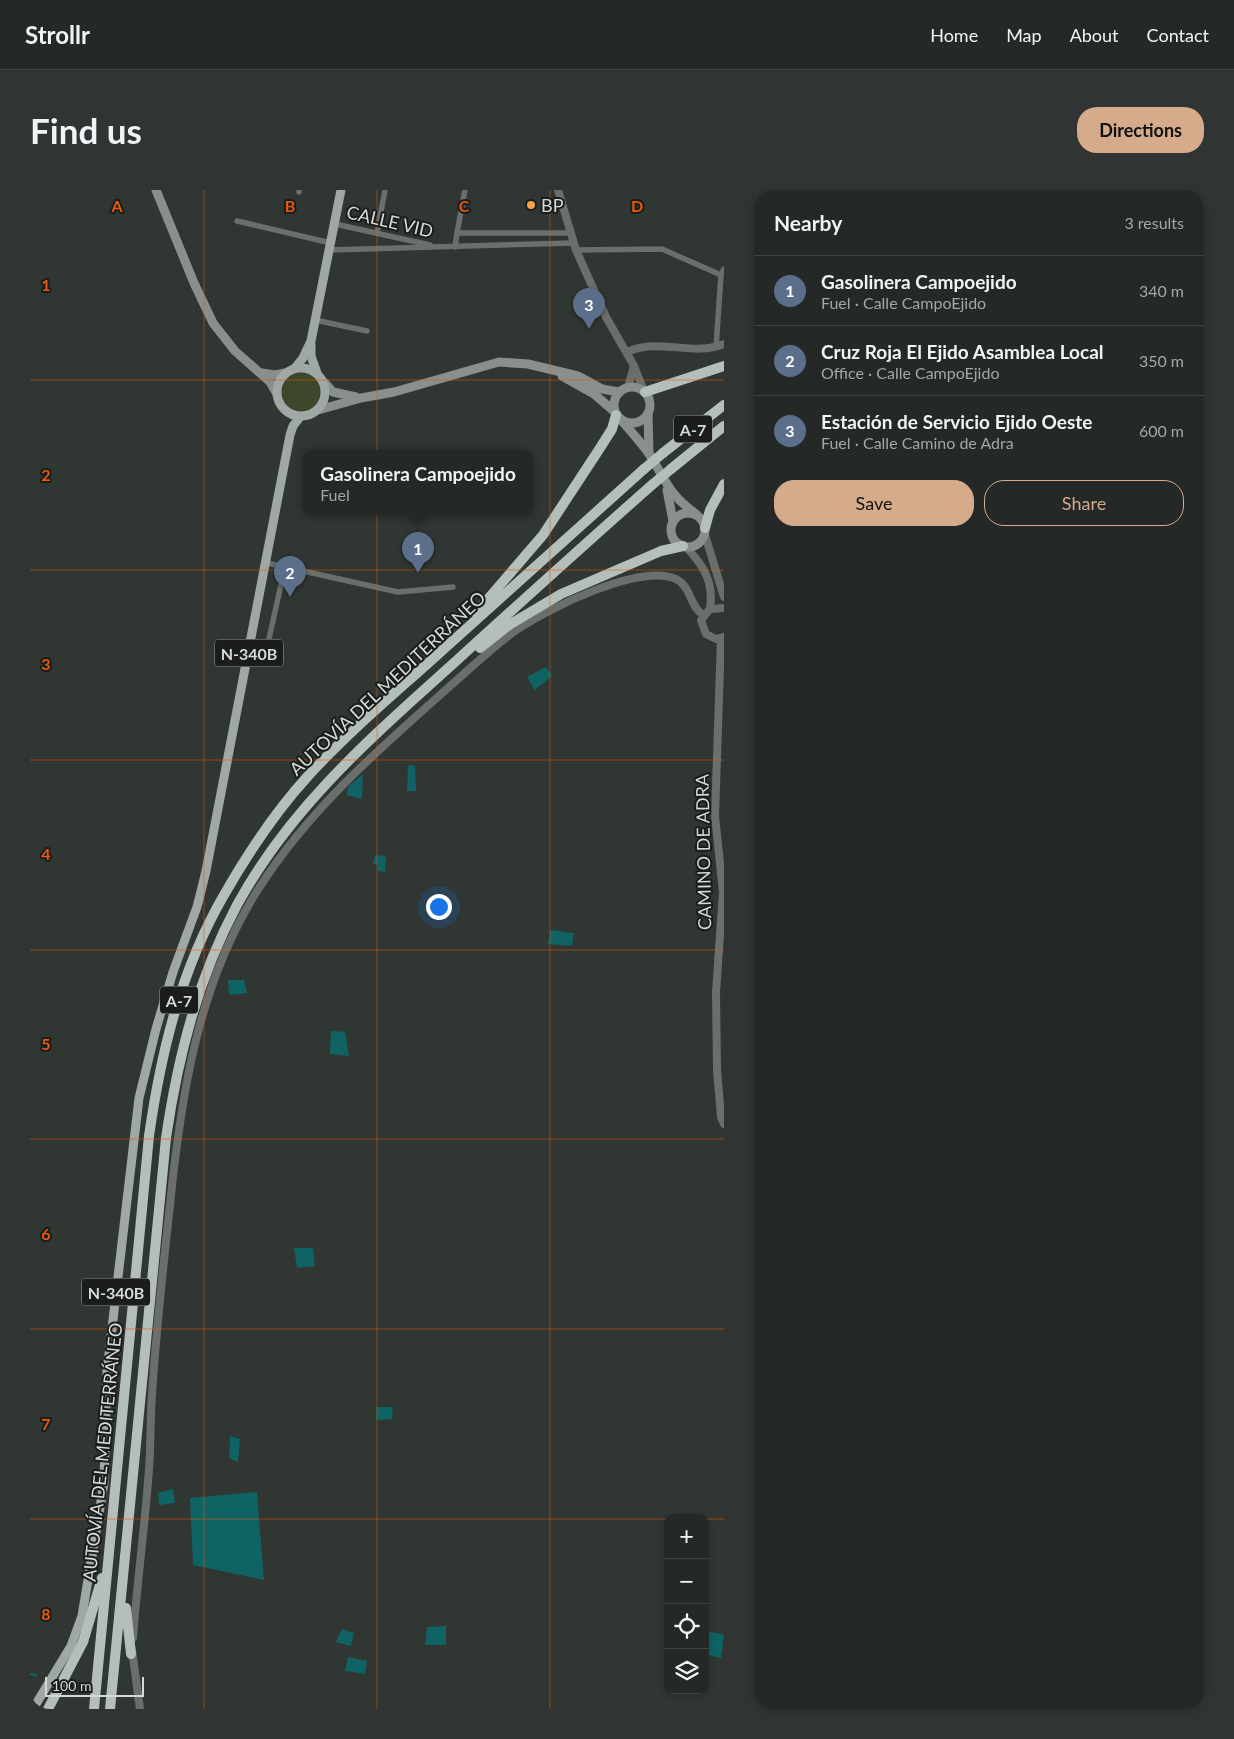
<!DOCTYPE html>
<html lang="en">
<head>
<meta charset="utf-8">
<style>
  :root { --surface:#242826; --page:#303432; --text:#f1f3f6; --muted:#a3a6a7; --line:#414443; --accent:#d6ab8b }
  body { margin:0; font-family:Lato,sans-serif; background:var(--page); color:var(--text) }
  .controls { position:absolute; right:15px; bottom:15px; display:grid; overflow:hidden; border-radius:10px; box-shadow:0 2px 8px #0003 }
  .controls button { width:45px; height:45px; display:grid; place-items:center; padding:0; border:0; border-bottom:1px solid var(--line); background:var(--surface); color:var(--text); font:25px sans-serif }
  .scale { position:absolute; left:15px; bottom:12px; width:99px; box-sizing:border-box; padding-left:5px; border:2px solid #d5dad7; border-top:0; font-size:14px; line-height:18px; white-space:nowrap; color:#d5dad7; -webkit-text-stroke:4px #1a1d1b; paint-order:stroke }
  .you { position:absolute; left:408px; top:716px; width:18px; height:18px; margin:-12px; border:4px solid #fff; border-radius:50%; background:#1a73e8; box-shadow:0 0 0 8px #1a73e833 }
  .badge { display:grid; place-items:center; width:32px; height:32px; border-radius:50%; background:var(--accent); color:#fff; font-size:16px; font-weight:700 }
  .pin { position:absolute; translate:-50% -41px; filter:drop-shadow(0 1px 2px #0008) }
  .pin::after { content:''; position:absolute; top:26px; width:18px; height:15px; background:inherit; clip-path:polygon(0 0,100% 0,50% 100%) }
  .popup { position:absolute; left:273px; top:260px; width:230px; height:65px; box-sizing:border-box; display:grid; place-content:center; border-radius:10px; background:var(--surface); filter:drop-shadow(0 1px 4px #0005); font-size:16px; white-space:nowrap; color:var(--muted) }
  .popup b { font-size:19px; color:var(--text) }
  .popup::after { content:''; position:absolute; left:50%; top:100%; margin-left:-10px; border:10px solid transparent; border-top-color:var(--surface) }
  .list { margin:0; padding:0; list-style:none }
  h2 { display:flex; justify-content:space-between; align-items:center; height:65px; margin:0; padding:0 20px; font-size:21px }
  h2 small { font-size:16px; font-weight:400; color:var(--muted) }
  .list li { display:grid; grid-template-columns:32px 1fr auto; gap:15px; align-items:center; box-sizing:border-box; height:70px; padding:0 20px; border-top:1px solid var(--line) }
  .list b { display:block; font-size:19px; white-space:nowrap }
  .list p { margin:0; font-size:16px; white-space:nowrap; color:var(--muted) }
  .list em { font-size:16px; font-style:normal; color:var(--muted) }
  .actions { display:flex; gap:10px; padding:15px 20px }
  .actions a { flex:1; padding:11px 0; border:1px solid var(--accent); border-radius:20px; text-align:center; font-size:18px; color:var(--accent) }
  .actions .main { background:var(--accent); color:#111 }
  .icon { flex:none; width:28px; height:28px; fill:none; stroke:currentColor; stroke-width:2; stroke-linecap:round; stroke-linejoin:round }
  .map { position:relative; flex:none; width:694px; height:1519px; overflow:hidden; border-radius:20px }
  header { display:flex; align-items:center; gap:30px; box-sizing:border-box; height:70px; padding:0 25px; background:var(--surface); border-bottom:1px solid var(--line) }
  header strong { font-size:24px }
  nav { display:flex; gap:28px; margin-inline-start:auto; font-size:18px }
  .intro { display:flex; align-items:center; justify-content:space-between; box-sizing:border-box; height:120px; padding:0 30px }
  h1 { margin:0; font-size:35px }
  .button { padding:12px 22px; border-radius:20px; background:var(--accent); color:#111; font-size:18px; font-weight:700 }
  main { display:flex; gap:30px; padding:0 30px }
  aside { flex:1; background:var(--surface); border-radius:20px; box-shadow:0 2px 8px #0003 }
  .map>svg:first-child { display:block }
</style>
</head>
<body>
<header>
<strong>Strollr</strong>
<nav><a>Home</a><a>Map</a><a>About</a><a>Contact</a></nav>
</header>
<div class="intro"><h1>Find us</h1><a class="button">Directions</a></div>
<main>
<div class="map">
<svg width="694" height="1519" viewBox="0 0 694 1519">
  <rect width="100%" height="100%" fill="#303632"/>
  <!-- green -->
  <circle fill="#3f472a" cx="271" cy="202" r="19"/>
  <!-- water -->
  <g fill="#106365">
    <path d="M516 477 522 486 505 500 497 487Z"/>
    <path d="M378 575 385 576 386 601H377Z"/>
    <path d="M333 584 332 609 317 605 318 597Z"/>
    <path d="M345 665 354 666 356 668 355 682 348 681V675L343 674Z"/>
    <path d="M520 740 544 743 542 756 518 754Z"/>
    <path d="M198 790H214L217 803 199 805Z"/>
    <path d="M301 841 315 842 319 866 300 864Z"/>
    <path d="M264 1058H283L285 1076 267 1078Z"/>
    <path d="M347 1217H363L362 1229 346 1230Z"/>
    <path d="M200 1246 210 1249 208 1272 199 1268Z"/>
    <path d="M143 1299 145 1313 129 1315 128 1303Z"/>
    <path d="M227 1302 234 1390 163 1375 160 1308Z"/>
    <path d="M416 1436V1455H395L397 1437Z"/>
    <path d="M312 1439 324 1443 321 1456 306 1452Z"/>
    <path d="M678 1441 694 1445 691 1468 675 1464Z"/>
    <path d="M318 1467 337 1471 335 1484 315 1481Z"/>
  </g>
  <g fill="none" stroke-linecap="round" stroke-linejoin="round">
    <!-- stream -->
    <path stroke="#106365" stroke-width="2" d="M0 1484 6 1485"/>
    <!-- minor -->
    <g stroke="#6a6f6e" stroke-width="5.5">
      <path d="M269 2V0"/>
      <path d="M207 31 301 53"/>
      <path d="M305 34 400 55"/>
      <path d="M347 43 355 0"/>
      <path d="M427 43 435 0"/>
      <path d="M425 57 427 43H540"/>
      <path d="M299 60 543 53"/>
      <path d="M546 60 632 59 691 85"/>
      <path d="M285 130 337 141"/>
      <path d="M686 157 691 85 694 79"/>
      <path d="M237 373 368 402 423 397"/>
      <path d="M234 471 255 377"/>
    </g>
    <!-- tertiary -->
    <g stroke="#6a6f6e" stroke-width="8">
      <path d="M528 0 546 60 576 127 604 176 614 201"/>
      <path d="M597 162C628 147 663 167 694 154"/>
      <path d="M598 197 604 176"/>
      <path d="M675 345 694 407"/>
      <path d="M656 357C674 376 684 392 680 419"/>
      <path d="M694 418 680 419 671 430 676 444 686 449 694 447"/>
      <path d="M691 448 685 626 693 702 686 802 687 880 691 927 694 934"/>
      <path d="M103 1448C107 1392 115 1336 119 1279 121 1254 120 1229 122 1205 126 1141 133 1078 140 1015 151 905 168 793 229 698 286 609 368 543 446 473 459 462 473 449 488 439 519 418 610 373 646 389 662 397 659 416 673 425"/>
      <path d="M102 1460 110 1519"/>
    </g>
    <!-- secondary -->
    <g stroke="#888f8d" stroke-width="9">
      <path d="M126 0 164 93 183 133 205 161 240 192 247 204"/>
      <path d="M232 183 245 185 255 183"/>
      <path d="M532 186 564 204 585 222"/>
      <path d="M294 192 303 202 326 207"/>
      <circle cx="602" cy="215" r="18"/>
      <path d="M288 220 331 208 364 202 469 172 498 174 548 186 572 199 589 202"/>
      <path d="M618 223 619 263"/>
      <path d="M592 231C601 242 611 252 619 264 637 291 637 303 666 324"/>
      <path d="M637 300 643 331"/>
      <circle cx="658" cy="340" r="17"/>
    </g>
    <!-- primary -->
    <g stroke="#9fa8a5" stroke-width="9">
      <path d="M281 154V166L287 183"/>
      <circle cx="271" cy="202" r="24"/>
      <path d="M265 178 273 168 281 151 311 0"/>
      <path d="M3 1519 41 1456 52 1426 74 1293 77 1181 109 908 126 839 143 782 167 717 176 681 260 245 263 236 270 227"/>
    </g>
    <!-- motorway -->
    <g stroke="#b4bebb" stroke-width="10">
      <path d="M615 202 694 176"/>
      <path d="M633 263 694 215"/>
      <path d="M641 279 694 236"/>
      <path d="M675 338 680 320 694 294"/>
      <path d="M446 423 513 345 570 258 582 239 586 225"/>
      <path d="M450 458 479 435 531 404 631 361 653 356"/>
      <path d="M96 1418 101 1464"/>
      <path d="M18 1519 53 1452 72 1388"/>
      <path d="M64 1519 119 946C131 862 151 779 194 705 218 663 245 622 278 586 320 540 370 499 416 457 482 398 548 338 614 279"/>
      <path d="M80 1519 136 948C148 866 168 788 207 715 261 616 343 546 425 472 491 412 556 353 623 294"/>
    </g>
    <!-- motorway-bridge -->
    <g stroke="#b4bebb" stroke-width="10">
      <path d="M614 279 633 263"/>
      <path d="M623 294 641 279"/>
    </g>
  </g>
  <!-- grid -->
  <path fill="none" stroke="#e8590c" stroke-width="1" stroke-opacity="0.55" d="M174 0V1519M347 0V1519M520 0V1519M0 190H694M0 380H694M0 570H694M0 760H694M0 949H694M0 1139H694M0 1329H638M675 1329H694"/>
  <!-- markers -->
  <circle fill="#f7a149" stroke="#1a1d1b" stroke-width="2" cx="501" cy="15" r="5"/>
  <g text-anchor="middle" dominant-baseline="central" stroke-width="4" stroke-linejoin="round" paint-order="stroke">
    <!-- shield labels -->
    <g fill="#1a1d1b" stroke="#9da19f" stroke-width="1">
      <rect x="644" y="225.5" width="38" height="27" rx="4"/>
      <rect x="185" y="449.5" width="68" height="27" rx="4"/>
      <rect x="130" y="796.5" width="38" height="27" rx="4"/>
      <rect x="52" y="1088.5" width="68" height="27" rx="4"/>
    </g>
    <g font-size="16" font-weight="bold" fill="#d5dad7">
      <text x="663" y="239">A-7</text>
      <text x="219" y="463">N-340B</text>
      <text x="149" y="810">A-7</text>
      <text x="86" y="1102">N-340B</text>
    </g>
    <!-- poi labels -->
    <g font-size="18" fill="#d5dad7" stroke="#1a1d1b" text-anchor="start">
      <text x="511" y="15">BP</text>
    </g>
    <!-- street labels -->
    <g font-size="18" fill="#d5dad7" stroke="#1a1d1b">
      <text transform="translate(360 31) rotate(13)">CALLE VID</text>
      <text transform="translate(357 493) rotate(-43)">AUTOVÍA DEL MEDITERRÁNEO</text>
      <text transform="translate(673 662) rotate(-91)">CAMINO DE ADRA</text>
      <text transform="translate(72 1262) rotate(-84)">AUTOVÍA DEL MEDITERRÁNEO</text>
    </g>
  </g>
  <g font-size="16" text-anchor="middle" font-weight="bold" fill="#e8590c" stroke="#1a1d1b" stroke-width="4" stroke-linejoin="round" paint-order="stroke">
    <text x="87" y="22">A</text>
    <text x="260" y="22">B</text>
    <text x="434" y="22">C</text>
    <text x="607" y="22">D</text>
    <text x="16" y="101">1</text>
    <text x="16" y="291">2</text>
    <text x="16" y="480">3</text>
    <text x="16" y="670">4</text>
    <text x="16" y="860">5</text>
    <text x="16" y="1050">6</text>
    <text x="16" y="1240">7</text>
    <text x="16" y="1430">8</text>
  </g>
</svg>
<div class="controls">
<button>+</button>
<button>−</button>
<button><svg class="icon" aria-label="locate" viewBox="0 0 24 24"><circle cx="12" cy="12" r="6"/><path d="M12 2v4M12 18v4M2 12h4M18 12h4"/></svg></button>
<button><svg class="icon" aria-label="layers" viewBox="0 0 24 24"><path d="M12 4l9 5-9 5-9-5zM3 14l9 5 9-5"/></svg></button>
</div>
<div class="scale">100 m</div>
<div class="you"></div>
<div class="pin badge" style="left:388px;top:383px;background:#5c6f8a">1</div>
<div class="popup"><b>Gasolinera Campoejido</b>Fuel</div>
<div class="pin badge" style="left:260px;top:407px;background:#5c6f8a">2</div>
<div class="pin badge" style="left:559px;top:139px;background:#5c6f8a">3</div>
</div>
<aside>
<h2>Nearby<small>3 results</small></h2>
<ul class="list">
<li><span class="badge" style="background:#5c6f8a">1</span><div><b>Gasolinera Campoejido</b><p>Fuel · Calle CampoEjido</p></div><em>340 m</em></li>
<li><span class="badge" style="background:#5c6f8a">2</span><div><b>Cruz Roja El Ejido Asamblea Local</b><p>Office · Calle CampoEjido</p></div><em>350 m</em></li>
<li><span class="badge" style="background:#5c6f8a">3</span><div><b>Estación de Servicio Ejido Oeste</b><p>Fuel · Calle Camino de Adra</p></div><em>600 m</em></li>
</ul>
<div class="actions"><a class="main">Save</a><a>Share</a></div>
</aside>
</main>
</body>
</html>
